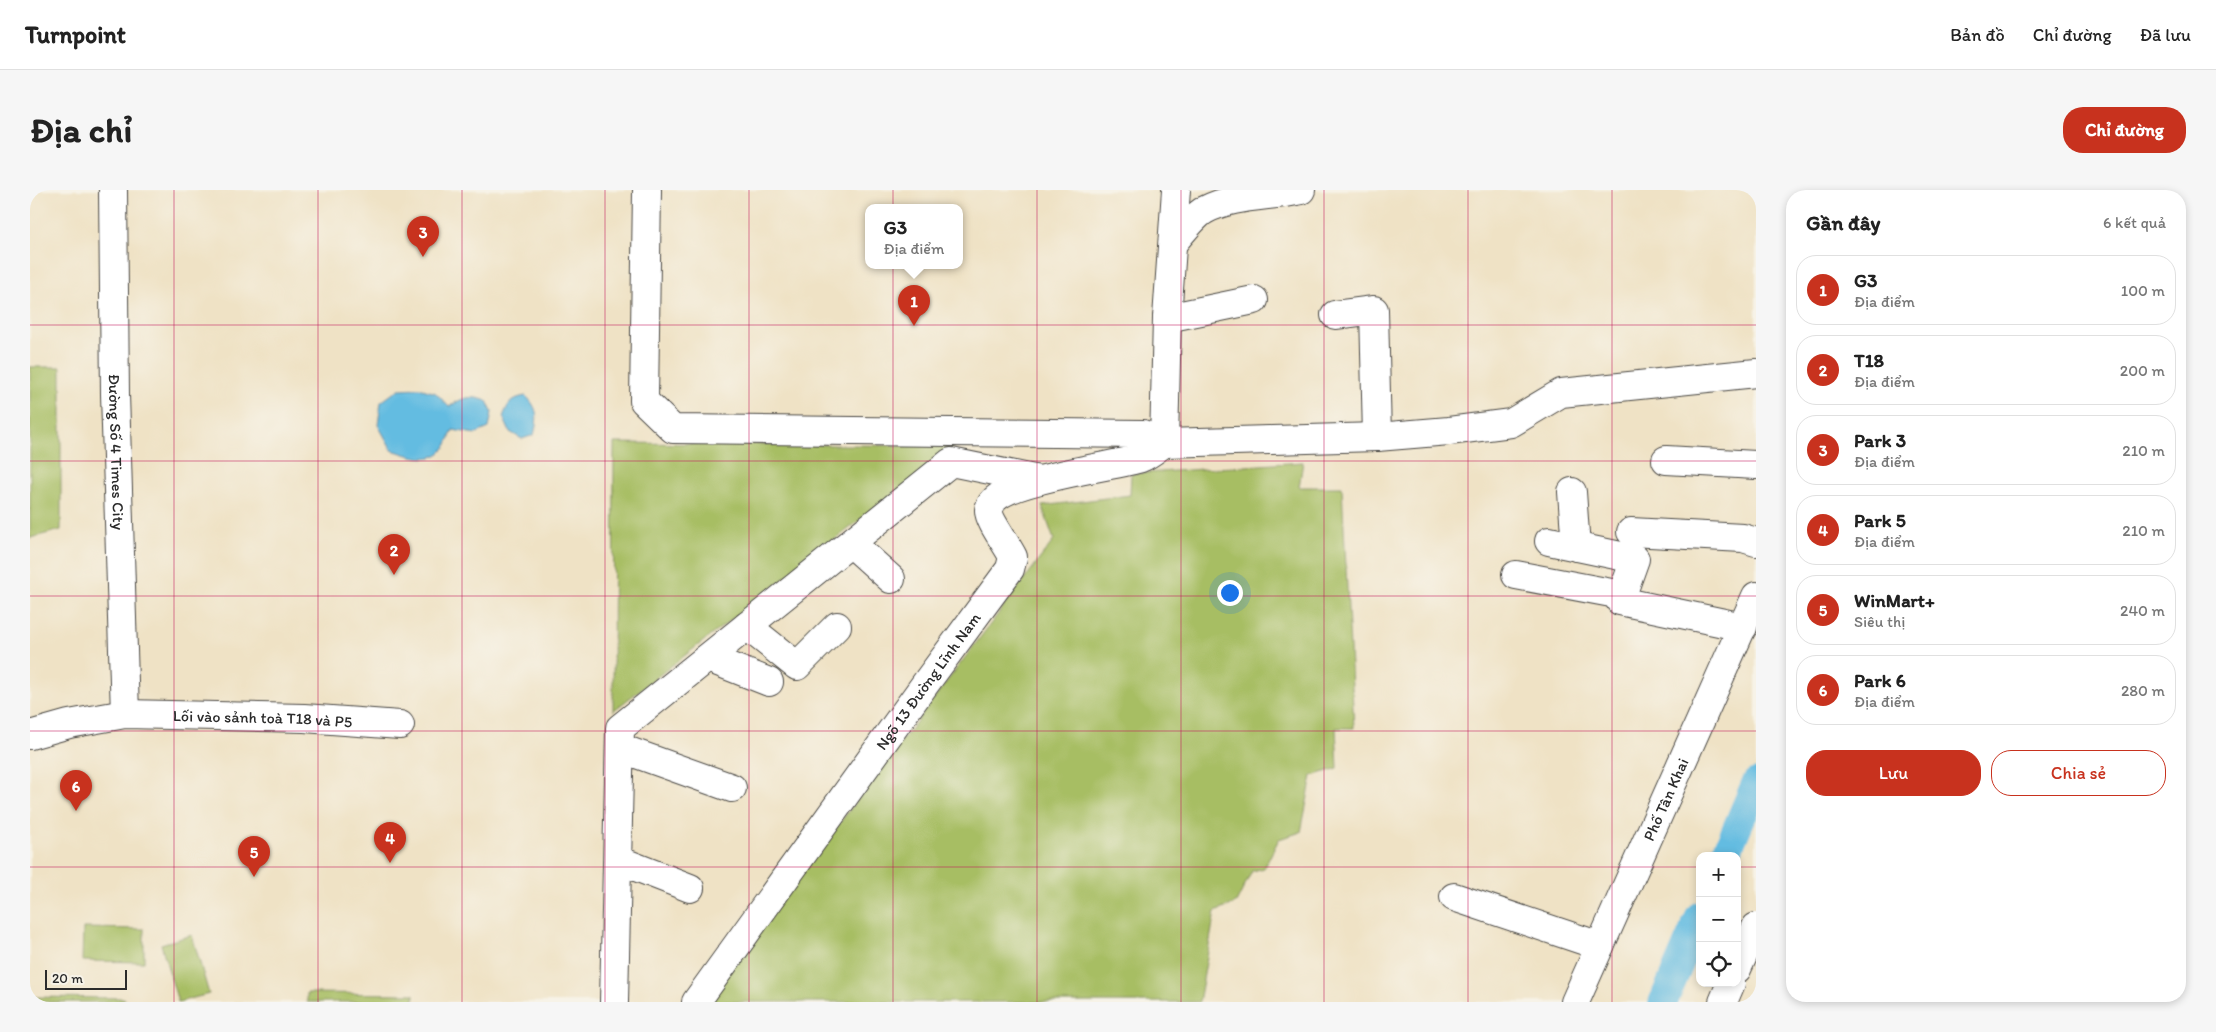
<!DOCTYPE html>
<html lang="vi">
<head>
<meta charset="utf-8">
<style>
  :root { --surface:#fff; --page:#f6f6f6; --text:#222; --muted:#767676; --line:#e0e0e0; --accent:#c8321e }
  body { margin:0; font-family:Itim,sans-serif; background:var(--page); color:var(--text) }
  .controls { position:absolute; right:15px; bottom:15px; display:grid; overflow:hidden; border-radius:10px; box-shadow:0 2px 8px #0003 }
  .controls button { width:45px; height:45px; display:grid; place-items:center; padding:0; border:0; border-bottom:1px solid var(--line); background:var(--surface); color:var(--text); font:25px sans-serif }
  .scale { position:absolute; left:15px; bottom:12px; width:82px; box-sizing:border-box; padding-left:5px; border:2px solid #2b2b2b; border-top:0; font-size:14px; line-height:18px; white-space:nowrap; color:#2b2b2b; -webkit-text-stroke:4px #f7f3e8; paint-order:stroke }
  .you { position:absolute; left:1199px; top:402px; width:18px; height:18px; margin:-12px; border:4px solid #fff; border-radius:50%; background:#1a73e8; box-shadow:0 0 0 8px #1a73e833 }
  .badge { display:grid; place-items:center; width:32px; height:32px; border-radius:50%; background:var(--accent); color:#fff; font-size:16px; font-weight:700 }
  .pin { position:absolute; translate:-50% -41px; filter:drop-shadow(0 1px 2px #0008) }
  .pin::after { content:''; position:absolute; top:26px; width:18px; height:15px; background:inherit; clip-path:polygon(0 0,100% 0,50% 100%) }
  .popup { position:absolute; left:835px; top:14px; width:98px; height:65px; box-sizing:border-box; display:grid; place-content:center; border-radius:10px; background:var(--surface); filter:drop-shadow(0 1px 4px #0005); font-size:16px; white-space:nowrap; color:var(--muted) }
  .popup b { font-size:19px; color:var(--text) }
  .popup::after { content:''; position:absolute; left:50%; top:100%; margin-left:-10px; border:10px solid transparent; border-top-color:var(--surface) }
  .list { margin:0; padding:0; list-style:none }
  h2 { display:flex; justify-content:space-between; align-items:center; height:65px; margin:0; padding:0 20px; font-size:21px }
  h2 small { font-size:16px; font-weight:400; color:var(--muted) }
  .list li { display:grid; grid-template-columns:32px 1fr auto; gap:15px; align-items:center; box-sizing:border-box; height:70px; margin:0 10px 10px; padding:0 10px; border:1px solid var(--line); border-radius:20px }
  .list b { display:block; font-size:19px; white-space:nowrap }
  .list p { margin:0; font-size:16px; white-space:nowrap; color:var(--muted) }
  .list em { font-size:16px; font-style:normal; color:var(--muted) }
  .actions { display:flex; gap:10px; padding:15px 20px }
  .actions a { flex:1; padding:11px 0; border:1px solid var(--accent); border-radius:20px; text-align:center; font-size:18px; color:var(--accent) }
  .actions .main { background:var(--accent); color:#fff }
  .icon { flex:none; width:28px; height:28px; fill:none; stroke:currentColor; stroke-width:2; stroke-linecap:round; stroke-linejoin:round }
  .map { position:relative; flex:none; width:1726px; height:812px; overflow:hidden; border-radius:20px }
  header { display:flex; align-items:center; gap:30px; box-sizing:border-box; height:70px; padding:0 25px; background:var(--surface); border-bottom:1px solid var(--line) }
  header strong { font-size:24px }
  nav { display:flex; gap:28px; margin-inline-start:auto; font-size:18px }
  .intro { display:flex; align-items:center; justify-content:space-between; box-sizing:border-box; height:120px; padding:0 30px }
  h1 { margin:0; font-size:35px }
  .button { padding:12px 22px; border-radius:20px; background:var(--accent); color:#fff; font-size:18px; font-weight:700 }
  main { display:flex; gap:30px; padding:0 30px }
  aside { flex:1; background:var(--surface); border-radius:20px; box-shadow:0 2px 8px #0003 }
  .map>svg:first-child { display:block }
</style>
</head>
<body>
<header>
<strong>Turnpoint</strong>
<nav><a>Bản đồ</a><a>Chỉ đường</a><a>Đã lưu</a></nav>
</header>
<div class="intro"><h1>Địa chỉ</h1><a class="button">Chỉ đường</a></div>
<main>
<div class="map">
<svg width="1726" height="812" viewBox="0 0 1726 812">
  <rect width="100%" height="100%" fill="#f7f3e8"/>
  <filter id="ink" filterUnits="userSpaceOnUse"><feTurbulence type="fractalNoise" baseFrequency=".02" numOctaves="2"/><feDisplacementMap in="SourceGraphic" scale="10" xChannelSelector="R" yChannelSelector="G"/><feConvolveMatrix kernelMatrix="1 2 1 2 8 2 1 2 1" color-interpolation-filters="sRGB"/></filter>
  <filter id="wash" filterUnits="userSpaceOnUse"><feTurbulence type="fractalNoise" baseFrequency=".0096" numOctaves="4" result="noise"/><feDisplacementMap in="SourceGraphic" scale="20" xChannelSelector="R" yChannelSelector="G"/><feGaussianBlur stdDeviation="1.12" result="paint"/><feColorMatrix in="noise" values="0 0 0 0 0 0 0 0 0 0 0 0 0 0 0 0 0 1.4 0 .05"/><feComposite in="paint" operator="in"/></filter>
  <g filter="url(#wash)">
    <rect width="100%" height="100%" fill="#efe2c5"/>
    <!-- green -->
    <g fill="#a7be63" stroke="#697447">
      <path d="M0 177H31V340L0 348Z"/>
      <path d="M584 253 926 256 583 521Z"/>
      <path d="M1273 272 1269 297H1312L1324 538H1306L1308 578 1282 586 1271 642 1249 649 1234 678 1222 681 1206 713 1185 722 1169 812H674L1024 350 1012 316 1100 305 1101 284Z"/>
      <path d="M53 738 114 739V772L52 771Z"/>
      <path d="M162 745 179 804 148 812 131 754Z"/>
      <path d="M277 803 384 804V812H277Z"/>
      <path d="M0 807 94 808V812H0Z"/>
    </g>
    <!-- water -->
    <g fill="#63bce1" stroke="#477486">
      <path d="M389 198 406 203 419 217C433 207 440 205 457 211L462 222 459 238 445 244 423 240C420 246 418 254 414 259 400 275 379 265 362 260L348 235 351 212 369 199Z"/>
      <path d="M496 206C509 219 508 228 504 245L492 249 480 242 473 227C478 214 481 208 496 206Z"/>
    </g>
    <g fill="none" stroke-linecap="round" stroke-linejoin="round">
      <!-- canal -->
      <g stroke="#63bce1" stroke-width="29">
        <path d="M1695 666 1726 593"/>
        <path d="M1633 812 1670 726"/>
      </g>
    </g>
  </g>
  <g filter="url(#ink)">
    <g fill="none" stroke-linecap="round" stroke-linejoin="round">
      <defs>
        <g id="minor">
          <path id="s1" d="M83 0 85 204 95 524"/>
          <path d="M617 0 614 211 643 239 1113 244 1134 253 1347 247 1419 241 1481 233 1531 203 1726 183"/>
          <path d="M1143 53C1151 44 1165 25 1175 20 1203 5 1240 7 1271 0"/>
          <path d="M1305 125 1344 120 1347 247"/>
          <path d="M1137 128 1224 110"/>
          <path d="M1134 253 1137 128 1146 0"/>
          <path d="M1636 270 1726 275"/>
          <path d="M1542 302 1546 357"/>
          <path d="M1601 342 1713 348 1726 352"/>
          <path d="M1519 351 1605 369 1590 411 1713 437"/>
          <path d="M821 353 861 389"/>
          <path d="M1486 385 1592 405"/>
          <path d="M717 436 767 476 807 436"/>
          <path d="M678 468 739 492"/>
          <path id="s2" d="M0 545 39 534 95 524 274 528 370 535"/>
          <path d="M590 558 702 598"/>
          <path d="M588 670 660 698"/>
          <path d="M1424 707 1570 756"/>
          <path d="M1707 779 1726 737"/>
          <path d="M584 812 590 538 921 272 1009 290"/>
          <path id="s3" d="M666 812 898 490 980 379 983 367C978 356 958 330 959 320 963 289 1085 277 1111 268 1119 265 1127 258 1134 253"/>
          <path id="s4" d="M1545 812 1726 406"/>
          <path d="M1693 812 1701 793"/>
        </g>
      </defs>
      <!-- minor casing -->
      <use href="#minor" stroke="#484642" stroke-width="30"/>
      <!-- minor -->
      <use href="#minor" stroke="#fff" stroke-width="28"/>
    </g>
  </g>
  <!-- grid -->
  <path fill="none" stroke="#c2185b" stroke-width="1" stroke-opacity="0.55" d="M144 0V812M288 0V812M432 0V812M575 0V812M719 0V812M863 0V812M1007 0V812M1151 0V812M1294 0V812M1438 0V812M1582 0V812M0 135H1726M0 271H1726M0 406H1726M0 541H1726M0 677H1670M1707 677H1726"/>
  <g text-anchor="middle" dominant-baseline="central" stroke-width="4" stroke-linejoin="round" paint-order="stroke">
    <!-- street labels -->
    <g font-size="16" fill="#2b2b2b" stroke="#f7f3e8">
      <text stroke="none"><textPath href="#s1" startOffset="262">Đường Số 4 Times City</textPath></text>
      <text stroke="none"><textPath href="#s3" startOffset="396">Ngõ 13 Đường Lĩnh Nam</textPath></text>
      <text stroke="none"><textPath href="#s2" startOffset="235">Lối vào sảnh toà T18 và P5</textPath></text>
      <text stroke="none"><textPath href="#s4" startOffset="222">Phố Tân Khai</textPath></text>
    </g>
  </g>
</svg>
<div class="controls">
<button>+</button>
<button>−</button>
<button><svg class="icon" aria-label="locate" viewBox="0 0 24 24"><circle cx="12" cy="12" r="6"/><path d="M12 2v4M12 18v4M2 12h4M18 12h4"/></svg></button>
</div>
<div class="scale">20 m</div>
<div class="you"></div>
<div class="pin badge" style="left:884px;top:136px">1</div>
<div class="popup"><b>G3</b>Địa điểm</div>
<div class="pin badge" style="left:364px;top:385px">2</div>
<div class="pin badge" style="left:393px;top:67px">3</div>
<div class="pin badge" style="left:360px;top:673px">4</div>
<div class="pin badge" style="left:224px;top:687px">5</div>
<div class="pin badge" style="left:46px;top:621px">6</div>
</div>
<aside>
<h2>Gần đây<small>6 kết quả</small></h2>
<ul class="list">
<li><span class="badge">1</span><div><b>G3</b><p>Địa điểm</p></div><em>100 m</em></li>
<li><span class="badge">2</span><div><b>T18</b><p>Địa điểm</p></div><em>200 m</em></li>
<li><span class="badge">3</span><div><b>Park 3</b><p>Địa điểm</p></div><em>210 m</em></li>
<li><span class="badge">4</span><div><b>Park 5</b><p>Địa điểm</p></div><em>210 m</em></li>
<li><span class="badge">5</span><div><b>WinMart+</b><p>Siêu thị</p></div><em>240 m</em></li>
<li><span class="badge">6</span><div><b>Park 6</b><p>Địa điểm</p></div><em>280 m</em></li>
</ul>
<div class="actions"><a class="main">Lưu</a><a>Chia sẻ</a></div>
</aside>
</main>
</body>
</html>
